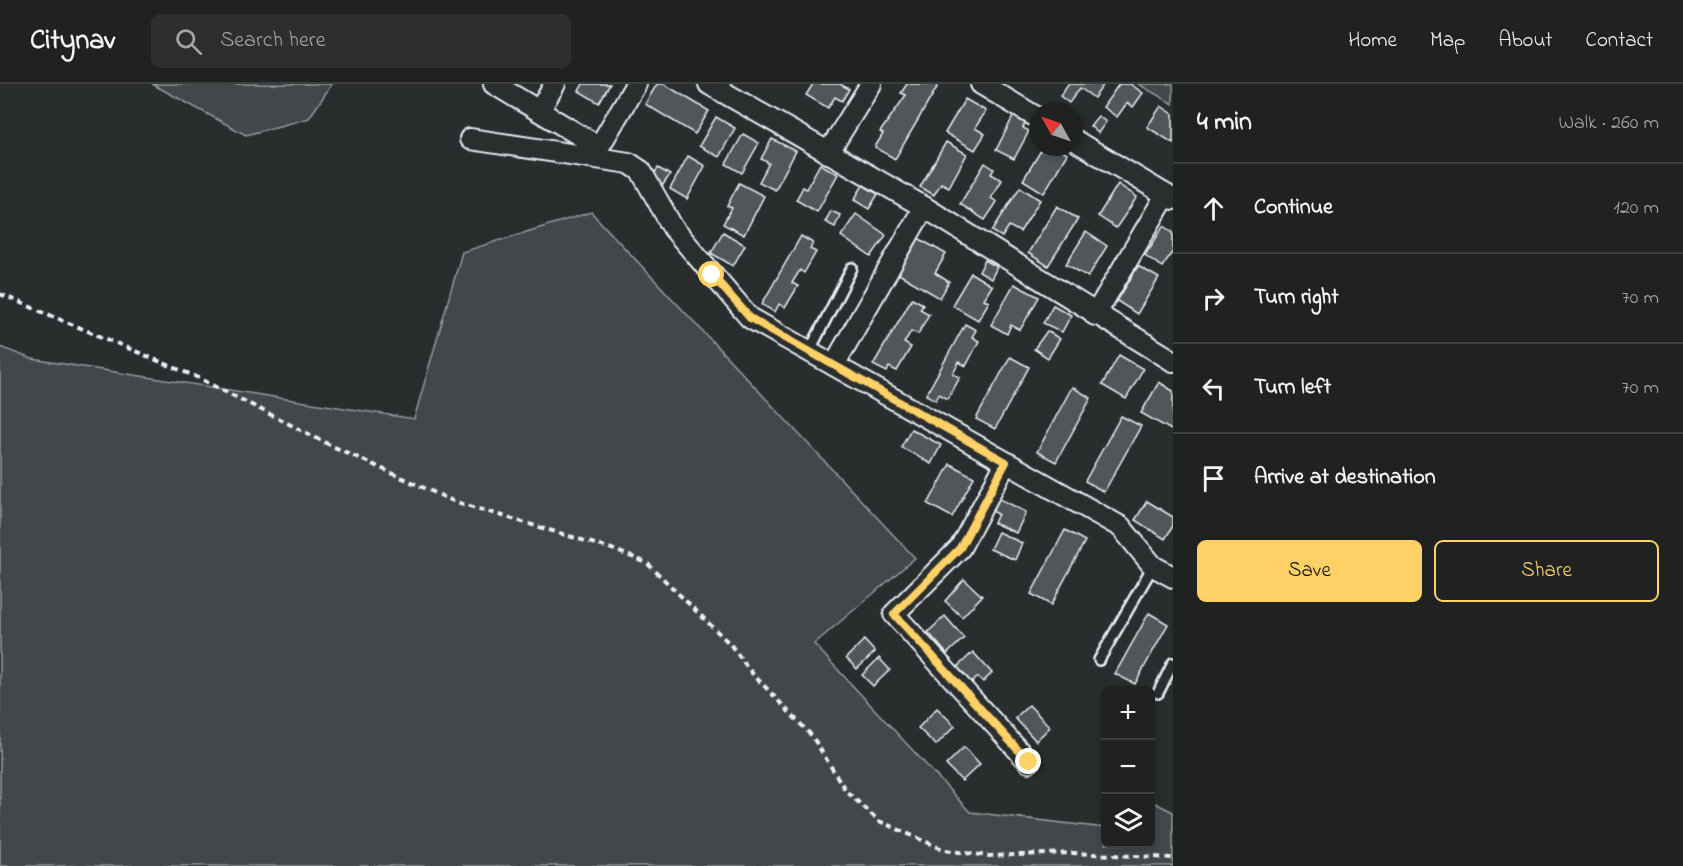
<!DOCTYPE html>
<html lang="en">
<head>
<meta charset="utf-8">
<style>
  :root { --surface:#202222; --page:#2d2f2f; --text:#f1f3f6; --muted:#a2a4a5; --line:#3d3f40; --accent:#ffd166 }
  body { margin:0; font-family:"Indie Flower",sans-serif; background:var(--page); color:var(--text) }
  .controls { position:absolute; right:18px; bottom:18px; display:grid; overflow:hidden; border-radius:9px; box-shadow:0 3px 9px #0003 }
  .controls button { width:54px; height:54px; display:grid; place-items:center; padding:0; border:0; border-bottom:2px solid var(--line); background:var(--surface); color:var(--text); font:30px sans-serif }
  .compass { position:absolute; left:1029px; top:18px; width:54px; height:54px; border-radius:50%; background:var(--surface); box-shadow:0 3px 9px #0003; rotate:310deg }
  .stop { position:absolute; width:18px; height:18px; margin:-14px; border:4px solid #ffd166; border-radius:50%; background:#fff }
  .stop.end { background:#ffd166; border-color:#fff; box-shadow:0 2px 6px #0008 }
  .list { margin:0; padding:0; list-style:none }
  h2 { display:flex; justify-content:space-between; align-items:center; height:78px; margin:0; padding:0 24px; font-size:26px }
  h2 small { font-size:20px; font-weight:400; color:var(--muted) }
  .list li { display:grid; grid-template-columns:39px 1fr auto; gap:18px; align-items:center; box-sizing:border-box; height:90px; padding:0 24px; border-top:2px solid var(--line) }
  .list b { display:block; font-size:22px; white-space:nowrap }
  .list em { font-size:20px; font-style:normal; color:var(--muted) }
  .actions { display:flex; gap:12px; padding:18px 24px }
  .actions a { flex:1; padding:14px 0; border:2px solid var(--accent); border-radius:9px; text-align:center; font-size:21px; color:var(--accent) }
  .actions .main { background:var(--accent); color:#111 }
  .icon { flex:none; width:33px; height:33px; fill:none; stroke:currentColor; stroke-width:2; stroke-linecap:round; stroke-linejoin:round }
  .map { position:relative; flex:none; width:1173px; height:782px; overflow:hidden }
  header { display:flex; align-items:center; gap:36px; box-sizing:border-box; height:84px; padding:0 30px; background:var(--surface); border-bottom:2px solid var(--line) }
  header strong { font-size:28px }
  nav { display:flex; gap:33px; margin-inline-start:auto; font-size:21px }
  .search { width:420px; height:54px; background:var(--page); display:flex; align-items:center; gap:15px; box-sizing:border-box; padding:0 21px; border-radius:9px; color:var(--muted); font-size:22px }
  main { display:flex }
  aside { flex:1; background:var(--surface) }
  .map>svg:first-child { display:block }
</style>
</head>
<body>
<header>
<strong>Citynav</strong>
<div class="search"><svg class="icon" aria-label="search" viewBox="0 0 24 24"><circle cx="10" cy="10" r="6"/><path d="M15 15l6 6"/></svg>Search here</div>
<nav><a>Home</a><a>Map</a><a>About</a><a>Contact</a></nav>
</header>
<main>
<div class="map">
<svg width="1173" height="782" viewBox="0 0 1173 782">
  <rect width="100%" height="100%" fill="#2a2d2e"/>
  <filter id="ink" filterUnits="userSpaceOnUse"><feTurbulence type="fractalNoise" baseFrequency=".0167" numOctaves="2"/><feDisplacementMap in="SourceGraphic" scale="12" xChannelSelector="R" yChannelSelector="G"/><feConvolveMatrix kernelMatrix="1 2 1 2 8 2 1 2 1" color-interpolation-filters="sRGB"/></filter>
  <g filter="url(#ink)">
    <!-- green -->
    <g fill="#424648" stroke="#959ca0" stroke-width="1.5">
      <path d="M152 0H332L309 34 246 51Z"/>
      <path d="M1138 0H1173V20Z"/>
      <path d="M591 128 915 474 814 560 970 728 1105 744 1106 760H1150L1151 717 1173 728V782H0V263L32 275 414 335 462 168Z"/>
    </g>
    <!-- building -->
    <g fill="#535759" stroke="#e8f1f8" stroke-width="1.5">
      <path d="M583 0H610L599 19 579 7Z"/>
      <path d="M657 0H664L709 27 695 50 645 20Z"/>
      <path d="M813 0H840L849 5 842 17 835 13 828 24 806 11Z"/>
      <path d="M907 0H939L895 75 875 63 883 50 880 48 906 11 901 9Z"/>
      <path d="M1068 0H1104L1094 14 1080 4 1069 19 1060 12Z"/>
      <path d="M1119 0H1130L1143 9 1133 23 1127 19 1117 33 1103 23Z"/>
      <path d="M965 15 986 27 975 44 985 50 975 66 945 49Z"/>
      <path d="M1161 22 1173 30V59L1147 43Z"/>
      <path d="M1014 31 1026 37 1023 44 1029 47 1014 75 996 66Z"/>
      <path d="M1098 32 1106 38 1098 49 1090 42Z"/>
      <path d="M716 33 735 44 719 73 699 62Z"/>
      <path d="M743 50 759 59 742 89 726 80Z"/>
      <path d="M772 55 796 67 775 106 759 98 769 79 761 75Z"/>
      <path d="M946 58 967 70 949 103 941 99 934 111 920 103Z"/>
      <path d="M1043 63H1056L1067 70 1044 109 1023 96Z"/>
      <path d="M688 72 705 82 687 115 670 105Z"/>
      <path d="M985 79 994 85 991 90 1002 96 991 114 997 118 985 136 960 120Z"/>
      <path d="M820 80 838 90 817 128 796 116 803 103 806 105Z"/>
      <path d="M658 84 670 91 662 102 651 95Z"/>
      <path d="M739 99 764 112 744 151 723 140 732 124 727 122Z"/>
      <path d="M1118 100 1137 113 1116 144 1098 132Z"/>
      <path d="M863 101 878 110 869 125 854 116Z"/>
      <path d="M1020 103 1040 116 1020 148 1009 142 1002 153 992 147Z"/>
      <path d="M1057 122 1078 135 1048 182 1028 169Z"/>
      <path d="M831 127 840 131 835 143 825 138Z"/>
      <path d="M856 130 886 151 871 173 841 152Z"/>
      <path d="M1164 142 1173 148V167L1162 183 1145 171Z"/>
      <path d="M723 148 745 161 733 182 711 169Z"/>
      <path d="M1086 148 1107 162 1088 193 1066 180Z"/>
      <path d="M801 152 813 159 810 165 816 168 804 189 800 186 792 199 798 202 785 224 779 220 775 228 762 220Z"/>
      <path d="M918 154 946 170 935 189 949 198 940 214 897 189Z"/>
      <path d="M985 176 997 183 991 195 979 188Z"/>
      <path d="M1138 182 1159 194 1137 230 1117 217Z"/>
      <path d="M971 189 992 202 984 215 989 218 978 236 952 221Z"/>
      <path d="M1014 200 1039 213 1020 246 1011 241 1007 250 991 241Z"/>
      <path d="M912 214 923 220 920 225 929 230 918 250 911 247 904 259 911 263 897 287 889 283 887 288 873 281Z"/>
      <path d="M1053 221 1071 231 1062 248 1043 239Z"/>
      <path d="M965 240 976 246 972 253 979 257 966 282 959 278 953 290 960 293 948 315 939 310 936 316 926 311Z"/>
      <path d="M1047 247 1060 255 1048 274 1034 265Z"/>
      <path d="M1119 271 1143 285 1126 315 1102 301Z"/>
      <path d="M1010 273 1029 283 995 345 976 335Z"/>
      <path d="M1159 298 1173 307V347L1141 329Z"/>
      <path d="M1072 303 1091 314 1056 378 1037 368Z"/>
      <path d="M1121 332 1141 342 1104 408 1085 397Z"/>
      <path d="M911 345 941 361 931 380 901 363Z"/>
      <path d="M950 380 974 393 952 433 928 420Z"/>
      <path d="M998 414 1026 428 1016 449 994 439 998 430 992 427Z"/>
      <path d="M1147 417 1173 433V442L1165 455 1135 436Z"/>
      <path d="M1065 446 1085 457 1051 521 1031 510Z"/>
      <path d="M998 448 1022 459 1015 476 990 465Z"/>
      <path d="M964 495 982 512 962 533 945 517Z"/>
      <path d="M1149 529 1168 540 1135 600 1115 590Z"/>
      <path d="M945 532 964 554 947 570 928 548Z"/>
      <path d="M864 556 875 568 857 585 846 574Z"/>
      <path d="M973 568 992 589 983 598 978 593 969 601 955 585Z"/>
      <path d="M879 574 890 586 873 602 862 591Z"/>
      <path d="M1029 621 1050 643 1036 657 1015 634Z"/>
      <path d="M937 624 955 642 936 661 918 644Z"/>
      <path d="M964 663 980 680 962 697 946 681Z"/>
    </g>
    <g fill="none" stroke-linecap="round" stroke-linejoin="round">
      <defs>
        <g id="lane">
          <path d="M810 266 852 184"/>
          <path d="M1099 576 1153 482"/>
          <path d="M1158 609 1173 579"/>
        </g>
        <g id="street">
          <path d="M494 0 599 63 636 0"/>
          <path d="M709 0 924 123 1173 277"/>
          <path d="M981 0 1038 34"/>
          <path d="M539 27 555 0"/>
          <path d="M470 55 629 79 641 87 673 144 750 234 1121 443 1153 482 1173 493"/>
          <path d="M1074 56 1173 115"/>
          <path d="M828 69 871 0"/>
          <path d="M1095 231 1166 111"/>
          <path d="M834 281 924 123"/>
          <path d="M1006 379 960 464 894 530 1029 678"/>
        </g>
      </defs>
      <!-- lane casing -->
      <use href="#lane" stroke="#e8f1f8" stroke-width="14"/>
      <!-- street casing -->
      <use href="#street" stroke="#e8f1f8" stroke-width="24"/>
      <!-- path -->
      <path stroke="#e8f1f8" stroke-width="4" stroke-dasharray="6 4.5" stroke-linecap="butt" d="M0 210 199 294 330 361 453 417 612 465 647 479 730 560 751 588 812 652 846 707 879 737 945 766 988 772 1074 769 1173 774"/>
      <!-- lane -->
      <use href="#lane" stroke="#2a2d2e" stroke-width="9"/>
      <!-- street -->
      <use href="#street" stroke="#2a2d2e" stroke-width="20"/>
    </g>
  </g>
  <g fill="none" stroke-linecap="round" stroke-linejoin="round" filter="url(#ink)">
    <!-- route -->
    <path stroke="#ffd166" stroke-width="8" d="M712 191 750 234 1006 378 960 464 894 530 1029 678"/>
  </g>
</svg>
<div class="controls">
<button>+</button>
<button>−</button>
<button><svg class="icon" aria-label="layers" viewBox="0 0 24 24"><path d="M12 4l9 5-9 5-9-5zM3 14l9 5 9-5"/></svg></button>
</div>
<svg class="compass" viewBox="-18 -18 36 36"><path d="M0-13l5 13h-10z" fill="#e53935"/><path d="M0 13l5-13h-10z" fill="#a2a4a5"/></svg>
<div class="stop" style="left:712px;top:191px"></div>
<div class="stop end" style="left:1029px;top:678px"></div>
</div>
<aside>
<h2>4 min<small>Walk · 260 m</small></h2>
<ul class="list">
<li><svg class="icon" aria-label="ahead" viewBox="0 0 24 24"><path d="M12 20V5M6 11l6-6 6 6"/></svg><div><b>Continue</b></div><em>120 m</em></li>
<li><svg class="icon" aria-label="right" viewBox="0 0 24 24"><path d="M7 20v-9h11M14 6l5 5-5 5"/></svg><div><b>Turn right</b></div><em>70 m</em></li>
<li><svg class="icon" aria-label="left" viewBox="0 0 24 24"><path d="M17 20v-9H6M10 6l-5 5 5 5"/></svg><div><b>Turn left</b></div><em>70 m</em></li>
<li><svg class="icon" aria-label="arrive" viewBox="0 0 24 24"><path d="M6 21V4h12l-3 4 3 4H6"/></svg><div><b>Arrive at destination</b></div></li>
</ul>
<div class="actions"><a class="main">Save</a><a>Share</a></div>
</aside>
</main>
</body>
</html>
